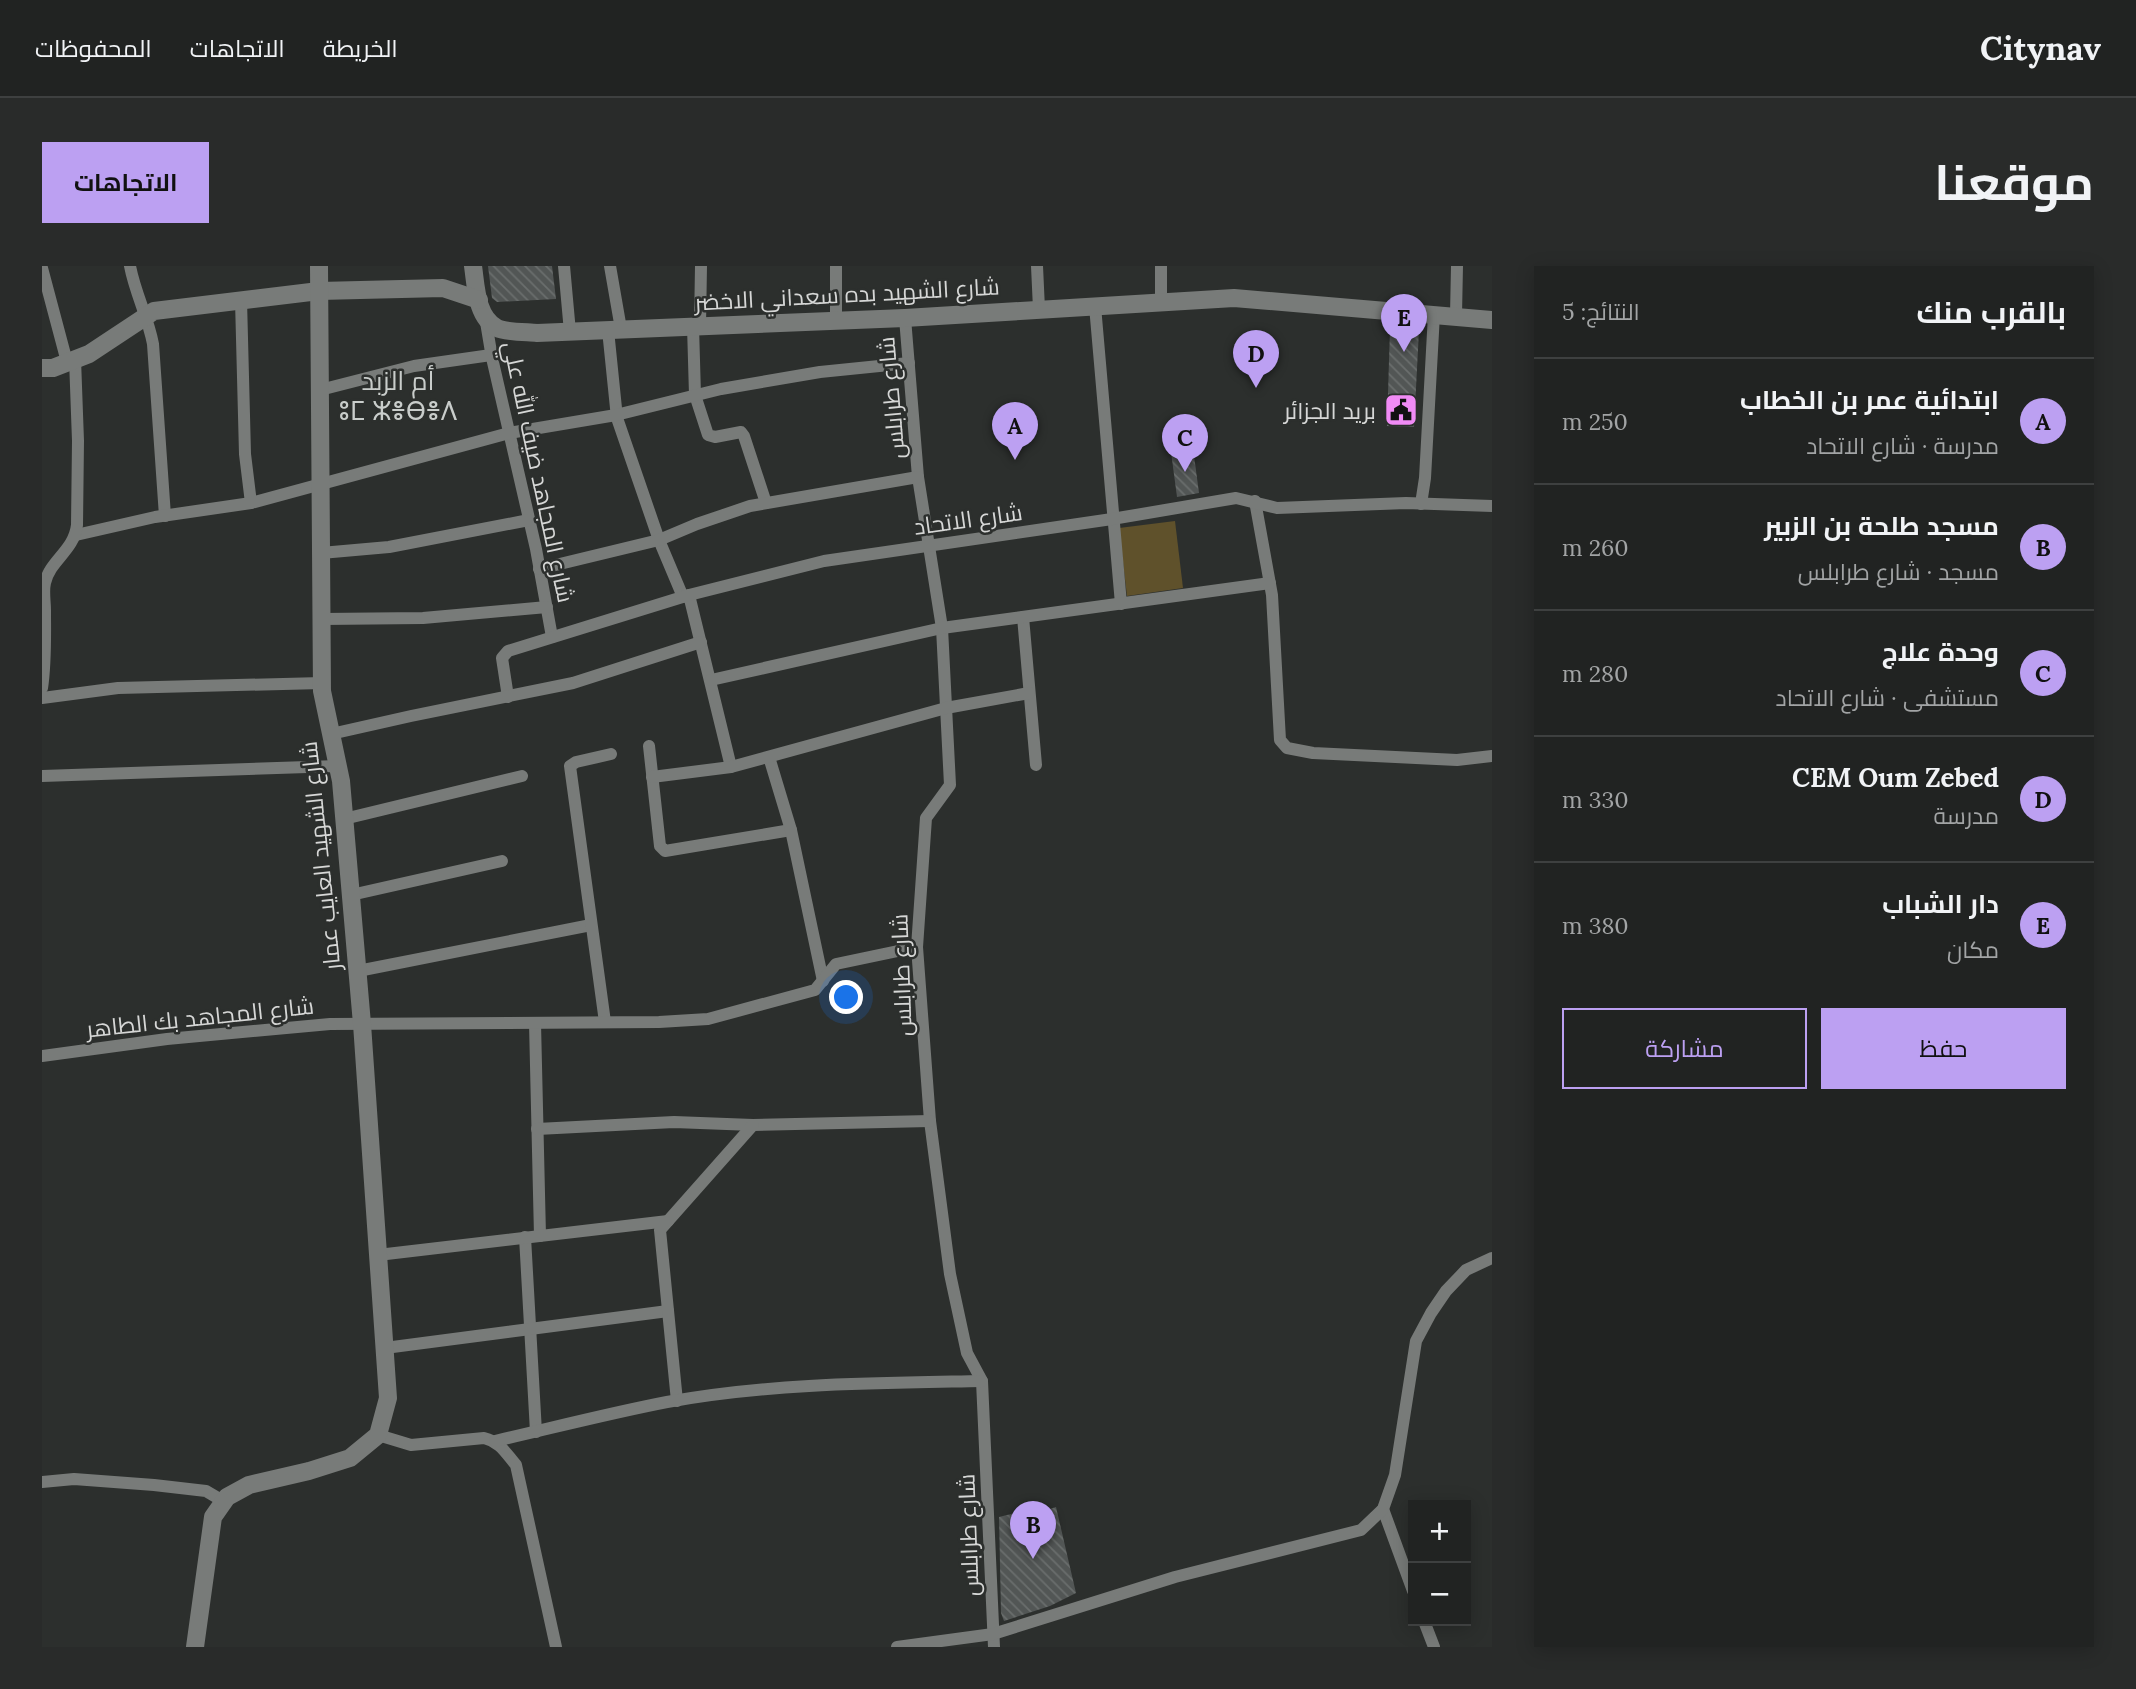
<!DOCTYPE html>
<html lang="ar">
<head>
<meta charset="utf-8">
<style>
  :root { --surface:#212322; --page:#292b2a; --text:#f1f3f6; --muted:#a2a4a5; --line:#3e4040; --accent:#bca0f2 }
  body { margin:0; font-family:Lora,Cairo,"Noto Sans Tifinagh",serif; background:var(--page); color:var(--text); direction:rtl }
  .controls { position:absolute; right:21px; bottom:21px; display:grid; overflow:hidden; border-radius:0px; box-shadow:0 4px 18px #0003 }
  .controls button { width:63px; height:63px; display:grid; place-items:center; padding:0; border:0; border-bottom:2px solid var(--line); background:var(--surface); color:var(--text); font:35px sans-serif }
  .you { position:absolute; left:805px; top:732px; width:24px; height:24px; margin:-18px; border:5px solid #fff; border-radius:50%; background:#1a73e8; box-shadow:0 0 0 10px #1a73e833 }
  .badge { display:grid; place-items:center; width:46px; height:46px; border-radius:50%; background:var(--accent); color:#111; font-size:23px; font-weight:700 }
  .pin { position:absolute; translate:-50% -58px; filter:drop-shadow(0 2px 4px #0008) }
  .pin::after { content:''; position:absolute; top:37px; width:24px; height:21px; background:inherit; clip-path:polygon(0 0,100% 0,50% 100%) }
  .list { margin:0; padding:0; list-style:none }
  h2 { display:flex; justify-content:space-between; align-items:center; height:91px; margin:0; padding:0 28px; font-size:30px }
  h2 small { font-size:23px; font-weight:400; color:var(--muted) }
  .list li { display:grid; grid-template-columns:46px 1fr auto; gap:21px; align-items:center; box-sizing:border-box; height:126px; padding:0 28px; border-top:2px solid var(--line) }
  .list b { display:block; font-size:26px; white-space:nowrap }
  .list p { margin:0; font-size:23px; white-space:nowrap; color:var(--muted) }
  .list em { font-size:23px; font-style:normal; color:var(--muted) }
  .actions { display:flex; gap:14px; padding:21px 28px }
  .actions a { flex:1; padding:16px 0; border:2px solid var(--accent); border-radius:0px; text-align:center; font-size:24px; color:var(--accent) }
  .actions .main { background:var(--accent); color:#111 }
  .map { position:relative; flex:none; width:1450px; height:1381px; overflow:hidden; direction:ltr; border-radius:0px }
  header { display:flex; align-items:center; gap:42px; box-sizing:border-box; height:98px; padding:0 35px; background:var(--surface); border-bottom:2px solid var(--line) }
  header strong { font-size:33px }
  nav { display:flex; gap:38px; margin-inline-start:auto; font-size:24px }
  .intro { display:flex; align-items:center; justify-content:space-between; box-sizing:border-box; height:168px; padding:0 42px }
  h1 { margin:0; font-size:49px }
  .button { padding:18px 32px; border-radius:0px; background:var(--accent); color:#111; font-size:24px; font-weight:700 }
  main { display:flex; gap:42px; padding:0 42px }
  aside { flex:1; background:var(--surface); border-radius:0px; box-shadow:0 4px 18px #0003 }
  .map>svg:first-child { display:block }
</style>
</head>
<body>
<header>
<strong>Citynav</strong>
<nav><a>الخريطة</a><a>الاتجاهات</a><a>المحفوظات</a></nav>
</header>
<div class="intro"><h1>موقعنا</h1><a class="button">الاتجاهات</a></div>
<main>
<aside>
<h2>بالقرب منك<small>النتائج: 5</small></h2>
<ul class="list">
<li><span class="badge">A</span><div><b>ابتدائية عمر بن الخطاب</b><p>مدرسة · شارع الاتحاد</p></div><em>250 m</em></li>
<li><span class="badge">B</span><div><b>مسجد طلحة بن الزبير</b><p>مسجد · شارع طرابلس</p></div><em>260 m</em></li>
<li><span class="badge">C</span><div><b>وحدة علاج</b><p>مستشفى · شارع الاتحاد</p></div><em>280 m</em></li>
<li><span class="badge">D</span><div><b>CEM Oum Zebed</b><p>مدرسة</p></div><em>330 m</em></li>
<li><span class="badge">E</span><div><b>دار الشباب</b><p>مكان</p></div><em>380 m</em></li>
</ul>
<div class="actions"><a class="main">حفظ</a><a>مشاركة</a></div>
</aside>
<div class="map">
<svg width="1450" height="1381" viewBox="0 0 1450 1381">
  <defs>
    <pattern id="building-back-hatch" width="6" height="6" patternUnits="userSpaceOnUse" patternTransform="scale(1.75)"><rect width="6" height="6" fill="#525655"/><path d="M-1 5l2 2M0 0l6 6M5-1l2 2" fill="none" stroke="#6a6e6d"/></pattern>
  </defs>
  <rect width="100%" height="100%" fill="#2c2f2d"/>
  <!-- pitch -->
  <path fill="#5f512b" d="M1133 255 1141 322 1085 330 1077 262Z"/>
  <!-- building -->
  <g fill="url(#building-back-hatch)">
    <path d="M446 0H510L514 33 455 36 450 32Z"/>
    <path d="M1348 62 1377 64 1372 161 1345 160Z"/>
    <path d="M1151 182 1157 227 1135 231 1129 186Z"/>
    <path d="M997 1241 998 1246 1014 1241 1034 1327 1008 1340 962 1355 959 1347 957 1251Z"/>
  </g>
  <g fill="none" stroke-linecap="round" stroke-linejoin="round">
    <!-- street -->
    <g stroke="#787b79" stroke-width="12">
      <path d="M88 0C93 27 106 51 111 78L123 250"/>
      <path d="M522 0 528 66"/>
      <path d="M568 0 579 63"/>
      <path d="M794 0V54"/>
      <path d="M995 0 997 43"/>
      <path d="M0 2 25 96"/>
      <path d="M199 34 203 188 209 237"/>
      <path d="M1119 36V0"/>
      <path d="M1053 40 1079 338"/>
      <path d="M1414 49 1415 0"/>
      <path d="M443 50 450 92 494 283 510 371"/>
      <path d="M863 52 876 211 900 362 908 519 884 552 875 681 888 855 908 1008 925 1087 940 1115 952 1381"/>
      <path d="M651 60 653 129 666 169 673 171 699 166 702 170 724 237"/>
      <path d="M658 60 659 0"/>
      <path d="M566 64 575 152 617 274 641 331"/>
      <path d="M278 124 372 100 449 89"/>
      <path d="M1213 235 1230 329 1238 474 1245 482 1271 487 1415 494 1450 490"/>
      <path d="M1379 238 1383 212 1392 48"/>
      <path d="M34 269 113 251 209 237 467 167 574 149 679 123 778 106 867 97"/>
      <path d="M279 287 347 281 487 254"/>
      <path d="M497 303 617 274 655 258 708 240 876 211"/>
      <path d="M647 329 689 501"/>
      <path d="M981 351 994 499"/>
      <path d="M280 353 381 352 505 341"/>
      <path d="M669 414 900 362 1228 317"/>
      <path d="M0 422C4 396 3 370 3 344 3 336 1 325 3 317 8 294 32 285 35 259L36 175 33 93"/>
      <path d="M466 431 460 392 466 385 647 329 782 295 1070 253 1194 232 1235 242 1364 237 1450 240"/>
      <path d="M0 432 76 422 280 417"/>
      <path d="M289 468 369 450 531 417 659 376"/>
      <path d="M607 480 618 580 623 585 749 564"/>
      <path d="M727 491 749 564 781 715"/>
      <path d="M0 510 296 500"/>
      <path d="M610 511 689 501 904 442 987 427"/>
      <path d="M302 553 480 510"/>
      <path d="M309 629 460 595"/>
      <path d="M316 705 549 659"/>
      <path d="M563 756 528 500 534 496 569 488"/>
      <path d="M493 757 498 970"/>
      <path d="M0 790 125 773 288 758 617 756 666 753 773 724 794 698 875 681"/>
      <path d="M495 863 632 856 711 859 888 855"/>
      <path d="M483 971 494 1166"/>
      <path d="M336 989 626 955"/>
      <path d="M343 1082 626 1045"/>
      <path d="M635 1135 618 964 711 859"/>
      <path d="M336 1169 369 1179 442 1172C458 1176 463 1186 474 1199L514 1381"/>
      <path d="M453 1175C510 1162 568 1147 625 1136 729 1117 835 1117 940 1115"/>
      <path d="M0 1216 32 1213 112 1219 164 1225 181 1235"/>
      <path d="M1341 1243 1371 1325"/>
      <path d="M1382 1355 1392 1381"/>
      <path d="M855 1381 951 1368 1133 1311 1319 1264 1341 1243 1353 1209 1374 1075 1389 1047 1404 1025 1424 1004 1450 992"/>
    </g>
    <!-- secondary -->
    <g stroke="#787b79" stroke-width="18">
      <path d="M431 0C434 20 434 51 455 62 463 66 485 66 495 67L863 52 1192 32 1450 54"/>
      <path d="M0 102H11L47 88 112 45 277 25 401 22 437 34"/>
      <path d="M153 1381 171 1251 185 1231 207 1219 267 1205 308 1192 336 1169 346 1132 320 758 299 515 280 425 277 0"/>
    </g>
  </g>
  <!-- icons -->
  <defs>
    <symbol id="civic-square" viewBox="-11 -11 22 22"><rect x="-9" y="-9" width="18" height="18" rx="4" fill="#f08bf5" stroke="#2c2f2d"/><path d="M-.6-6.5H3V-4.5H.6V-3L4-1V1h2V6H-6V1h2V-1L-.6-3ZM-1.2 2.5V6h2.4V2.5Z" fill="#111"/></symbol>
  </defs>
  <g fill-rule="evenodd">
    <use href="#civic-square" x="1340" y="125" width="38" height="38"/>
  </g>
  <g text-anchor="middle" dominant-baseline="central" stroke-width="5" stroke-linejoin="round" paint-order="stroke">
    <!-- street labels -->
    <g font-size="23" fill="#d6d7d6" stroke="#2c2f2d">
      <text transform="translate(805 28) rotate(-3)">شارع الشهيد بده سعداني الاخضر</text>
      <text transform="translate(849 132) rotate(-95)">شارع طرابلس</text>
      <text transform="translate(497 206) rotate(78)">شارع المجاهد ضيف الله علي</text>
      <text transform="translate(926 253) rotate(-8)">شارع الاتحاد</text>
      <text transform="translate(278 590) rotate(-96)">شارع الشهيد العايب عمار</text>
      <text transform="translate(859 709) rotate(-92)">شارع طرابلس</text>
      <text transform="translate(158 751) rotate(-6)">شارع المجاهد بك الطاهر</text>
      <text transform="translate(926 1269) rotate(-92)">شارع طرابلس</text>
    </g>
    <!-- poi labels -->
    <g font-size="23" fill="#d6d7d6" stroke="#2c2f2d" text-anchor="end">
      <text x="1334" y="144">بريد الجزائر</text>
    </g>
    <!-- quarter labels -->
    <g font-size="26" fill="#c9cdcb" stroke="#2c2f2d">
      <text x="356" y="114">أم الزبد<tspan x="356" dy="30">ⵓⵎ ⵣⴻⴱⴻⴷ</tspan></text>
    </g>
  </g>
</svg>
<div class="controls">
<button>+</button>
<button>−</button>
</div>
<div class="you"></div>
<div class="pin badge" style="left:973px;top:194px">A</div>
<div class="pin badge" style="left:991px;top:1293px">B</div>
<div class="pin badge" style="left:1143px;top:206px">C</div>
<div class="pin badge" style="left:1214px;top:122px">D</div>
<div class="pin badge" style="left:1362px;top:86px">E</div>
</div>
</main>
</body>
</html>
